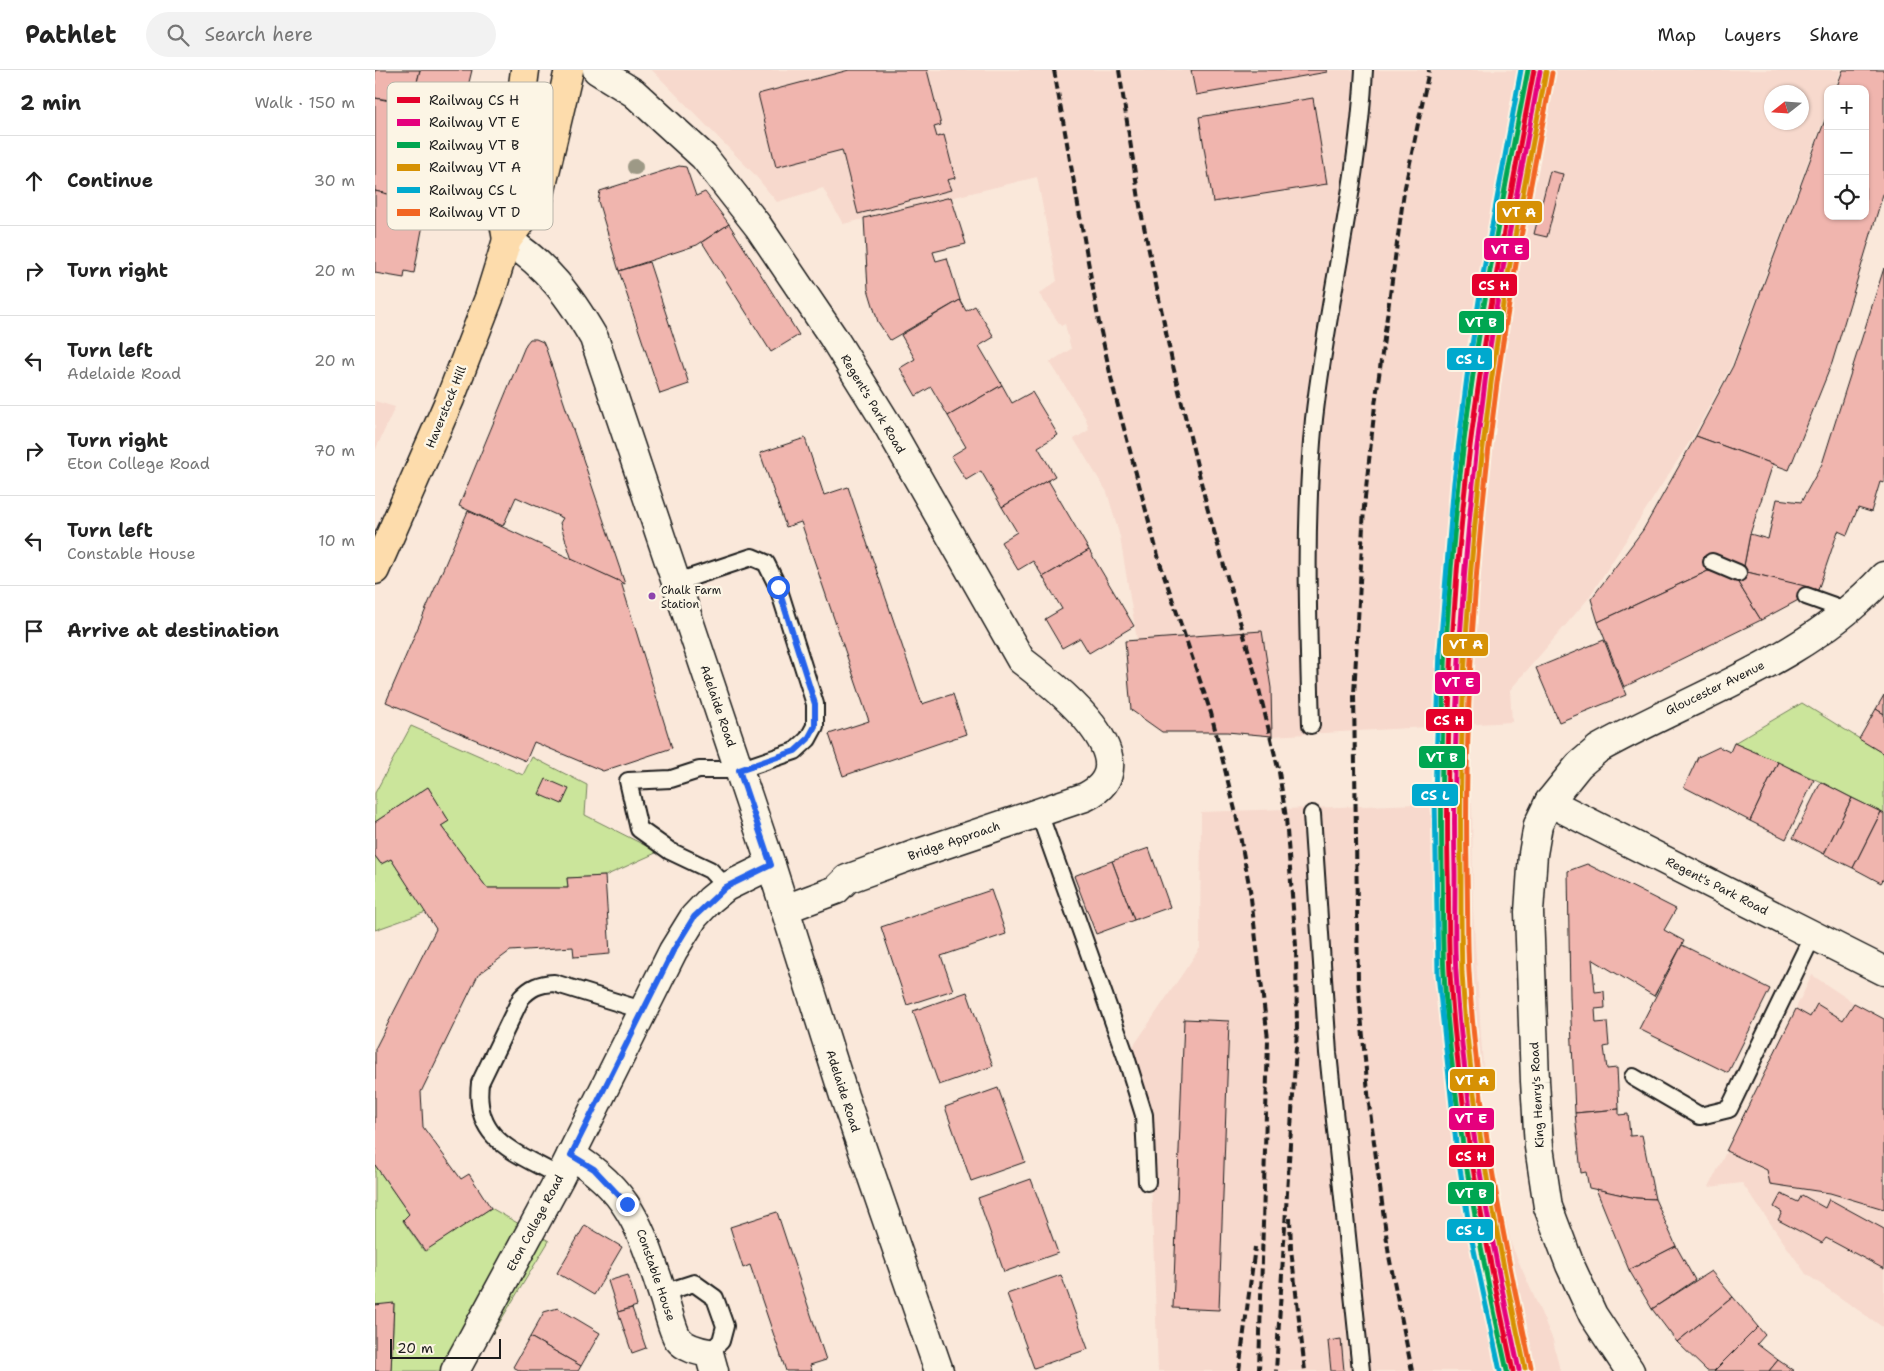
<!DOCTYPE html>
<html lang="en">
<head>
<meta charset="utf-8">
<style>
  :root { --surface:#fff; --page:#f2f2f2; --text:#222; --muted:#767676; --line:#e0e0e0 }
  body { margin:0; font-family:"Shantell Sans",sans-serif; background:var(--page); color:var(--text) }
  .controls { position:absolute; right:15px; top:15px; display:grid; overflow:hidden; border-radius:10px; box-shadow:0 1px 4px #0004 }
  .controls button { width:45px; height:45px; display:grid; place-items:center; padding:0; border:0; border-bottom:1px solid var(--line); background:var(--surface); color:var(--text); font:25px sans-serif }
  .compass { position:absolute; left:1389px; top:15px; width:45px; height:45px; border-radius:50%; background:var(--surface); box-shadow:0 1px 4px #0004; rotate:253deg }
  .scale { position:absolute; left:15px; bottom:12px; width:111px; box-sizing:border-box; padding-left:5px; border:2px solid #1c1c1c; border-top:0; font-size:14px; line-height:18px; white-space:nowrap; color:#1c1c1c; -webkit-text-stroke:4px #fcf5e5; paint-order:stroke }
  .stop { position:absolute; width:15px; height:15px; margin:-11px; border:4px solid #2563eb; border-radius:50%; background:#fff }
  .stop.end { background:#2563eb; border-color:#fff; box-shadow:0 1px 5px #0008 }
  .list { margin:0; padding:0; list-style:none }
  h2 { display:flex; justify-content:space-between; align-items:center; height:65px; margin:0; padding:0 20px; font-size:21px }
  h2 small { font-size:16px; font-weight:400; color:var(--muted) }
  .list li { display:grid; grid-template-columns:32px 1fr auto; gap:15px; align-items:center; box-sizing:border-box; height:90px; padding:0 20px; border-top:1px solid var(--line) }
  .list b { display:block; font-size:19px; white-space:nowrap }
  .list p { margin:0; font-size:16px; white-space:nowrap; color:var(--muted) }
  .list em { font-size:16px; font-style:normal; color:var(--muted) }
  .icon { flex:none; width:28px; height:28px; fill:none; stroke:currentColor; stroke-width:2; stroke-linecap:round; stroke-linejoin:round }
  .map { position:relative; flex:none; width:1509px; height:1301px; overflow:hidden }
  header { display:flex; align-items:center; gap:30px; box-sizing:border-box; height:70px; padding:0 25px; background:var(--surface); border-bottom:1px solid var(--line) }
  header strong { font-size:24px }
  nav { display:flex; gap:28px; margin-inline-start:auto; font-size:18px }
  .search { width:350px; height:45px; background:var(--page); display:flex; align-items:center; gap:12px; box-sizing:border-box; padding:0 18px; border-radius:28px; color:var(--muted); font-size:19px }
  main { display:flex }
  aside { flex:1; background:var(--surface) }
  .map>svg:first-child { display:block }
</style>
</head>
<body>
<header>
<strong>Pathlet</strong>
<div class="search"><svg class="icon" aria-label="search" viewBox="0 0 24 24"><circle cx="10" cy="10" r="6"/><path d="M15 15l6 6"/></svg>Search here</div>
<nav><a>Map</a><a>Layers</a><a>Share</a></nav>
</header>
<main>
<aside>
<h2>2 min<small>Walk · 150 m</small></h2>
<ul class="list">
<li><svg class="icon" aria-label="ahead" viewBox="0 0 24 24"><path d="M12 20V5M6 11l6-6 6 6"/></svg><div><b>Continue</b></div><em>30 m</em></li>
<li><svg class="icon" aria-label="right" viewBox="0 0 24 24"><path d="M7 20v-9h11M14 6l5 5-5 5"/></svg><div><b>Turn right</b></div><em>20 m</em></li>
<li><svg class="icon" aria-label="left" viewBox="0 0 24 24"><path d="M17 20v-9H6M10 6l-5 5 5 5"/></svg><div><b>Turn left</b><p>Adelaide Road</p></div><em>20 m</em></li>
<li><svg class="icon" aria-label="right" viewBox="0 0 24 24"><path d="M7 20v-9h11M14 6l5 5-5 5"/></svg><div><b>Turn right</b><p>Eton College Road</p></div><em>70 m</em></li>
<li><svg class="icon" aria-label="left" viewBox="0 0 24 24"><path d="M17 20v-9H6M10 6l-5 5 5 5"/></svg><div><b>Turn left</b><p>Constable House</p></div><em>10 m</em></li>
<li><svg class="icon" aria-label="arrive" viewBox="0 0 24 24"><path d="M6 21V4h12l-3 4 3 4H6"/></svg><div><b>Arrive at destination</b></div></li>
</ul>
</aside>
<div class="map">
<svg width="1509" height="1301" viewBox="0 0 1509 1301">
  <rect width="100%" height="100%" fill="#fae8da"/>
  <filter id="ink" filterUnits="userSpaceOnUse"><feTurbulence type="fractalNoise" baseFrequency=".02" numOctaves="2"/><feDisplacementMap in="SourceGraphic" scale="10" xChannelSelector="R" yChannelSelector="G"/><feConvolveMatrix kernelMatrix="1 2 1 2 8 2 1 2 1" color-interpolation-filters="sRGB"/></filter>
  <g filter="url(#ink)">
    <!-- built -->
    <g fill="#f7d9cd" fill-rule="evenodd">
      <path d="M277 0H1466L1460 19H1453V38L1356 296 1317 368 1213 529 1135 620 1137 652 897 666 896 618 887 561 762 570 745 467 732 422 699 369 714 360 711 349 675 292 696 279 690 254 686 256 664 224 682 211 662 107 468 154 448 118 402 132 379 104ZM1396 22H1426V52H1396Z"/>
      <path d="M0 331 20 337 0 381Z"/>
      <path d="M1097 732 1098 840 1112 1061 1136 1174 1178 1270 1185 1301H783L776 1113 751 987 825 878 826 742Z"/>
      <path d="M1437 905 1479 933 1509 949V1258L1431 1204 1367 1113 1334 1117Z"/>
    </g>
    <!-- green -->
    <g fill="#cbe59b" stroke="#74805c">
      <path d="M1427 633 1509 684V744L1446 712 1359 673Z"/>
      <path d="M36 656 148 705 157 687 212 715 210 745 283 782 230 806 192 808 193 818H112L66 756 74 751 53 717 0 752V723Z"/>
      <path d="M0 786 6 794 16 789 51 842 0 860Z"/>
      <path d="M0 1095 34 1144 28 1151 49 1181 116 1138 174 1171 95 1301H16L19 1234 0 1235Z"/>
    </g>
    <!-- building -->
    <g fill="#f0b5ae" stroke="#1c1c1c">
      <path d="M0 0H45L37 33 0 28Z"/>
      <path d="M45 0H97L86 45 37 33Z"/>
      <path d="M474 0H552L566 55 559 57 562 67 569 65 580 108 572 110 576 120 483 144 467 80 401 97 383 24Z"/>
      <path d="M816 0H952V2L821 25Z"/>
      <path d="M1468 0H1509V121L1457 293 1414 400 1321 366 1358 296 1453 42V146H1490V19H1461Z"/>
      <path d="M0 28 86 45 65 136 0 121Z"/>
      <path d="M938 28 952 114 838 132 824 47Z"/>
      <path d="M304 96 311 97 321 126 330 122 354 154 322 175 244 201 223 131 225 121Z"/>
      <path d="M1175 101 1188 104 1172 167 1159 164Z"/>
      <path d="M0 121 52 133 39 203 30 201 29 208 0 203Z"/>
      <path d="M576 127 591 174 558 182 561 191 572 188 585 230 515 270 503 252 493 219 489 148Z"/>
      <path d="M354 154 424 265 396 282 327 172Z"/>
      <path d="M274 192 314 314 285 324 244 201Z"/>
      <path d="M1509 198V413L1505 412 1496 442 1483 438 1472 465 1463 461 1443 520 1368 501 1375 464 1393 469 1402 429 1426 432 1447 394Z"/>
      <path d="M585 230 591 241 600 236 619 267 604 276 627 315 573 346 556 317 541 326 525 298 540 289 526 265Z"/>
      <path d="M155 269H161L168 272 171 279 250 514 197 490 185 453 188 448 141 427 128 456 84 436 151 274Z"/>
      <path d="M627 315 637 333 657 322 683 365 663 377 680 406 627 437 606 401 591 410 576 386 591 377 573 346Z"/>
      <path d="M1321 366 1398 394 1375 464 1368 501 1359 506 1333 501 1223 552 1216 529 1268 460Z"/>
      <path d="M430 368 449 425 473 417 547 634 578 624 591 664 468 706 454 664 494 651 426 452 411 457 385 383Z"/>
      <path d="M673 410 714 480 668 507 658 491 643 500 626 472 642 462 627 437Z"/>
      <path d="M93 441 246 512 297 678 228 701 159 672 151 691 11 632Z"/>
      <path d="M714 480 759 556 714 583 705 568 687 578 670 549 687 539 668 507Z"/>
      <path d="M1333 501 1359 506 1386 550 1249 617 1223 552Z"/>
      <path d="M1368 501 1434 517 1431 526 1386 550 1359 506Z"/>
      <path d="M887 561 896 618 897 666 852 662H787L756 640 750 571Z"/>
      <path d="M1229 570 1251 625 1184 652 1161 598Z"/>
      <path d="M1509 625V644L1501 639Z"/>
      <path d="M1501 639 1509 644V684L1484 669Z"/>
      <path d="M1359 673 1403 692 1375 751 1309 717 1323 687 1344 677 1355 682Z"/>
      <path d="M1403 692 1439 710 1411 769 1375 751Z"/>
      <path d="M171 709 194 719 187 734 164 724Z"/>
      <path d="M1446 712 1477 728 1449 784 1418 768Z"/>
      <path d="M53 717 74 751 66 756 112 818H193L192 808 230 806 235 884 199 887 198 877 135 881 103 905 46 1022 48 1057 86 1109 94 1104 116 1138 50 1181 28 1150 34 1144 0 1095V979L61 859 16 789 6 794 0 786V752Z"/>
      <path d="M1477 728 1506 742 1478 798 1449 784Z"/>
      <path d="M1506 742 1509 744V808L1506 813 1478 798Z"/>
      <path d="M774 778 795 837 759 850 737 791Z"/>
      <path d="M737 791 759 850 721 864 699 806Z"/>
      <path d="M1212 794 1301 839 1289 860 1309 871 1279 926 1217 889 1220 922 1229 921 1230 938 1220 939 1221 953 1232 952 1234 976 1229 977 1232 999 1242 998 1244 1039 1200 1043 1195 927 1193 801Z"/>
      <path d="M616 820 631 864 566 886 578 920 532 935 506 857Z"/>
      <path d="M1307 875 1395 919 1353 1003 1264 959Z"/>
      <path d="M592 922 618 996 564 1015 538 941Z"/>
      <path d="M1479 933 1509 949V1139L1455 1123 1395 1114 1392 1100 1351 1081 1421 939 1435 947 1442 934 1468 950Z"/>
      <path d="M809 949 854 951 844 1240 798 1238Z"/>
      <path d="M623 1018 650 1092 596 1111 570 1037Z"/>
      <path d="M1244 1039V1045L1253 1044 1255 1066 1267 1065 1280 1129 1261 1128 1214 1118 1211 1102 1206 1103 1200 1043Z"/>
      <path d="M656 1109 683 1183 629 1202 603 1128Z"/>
      <path d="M1221 1119 1261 1128 1280 1129 1301 1176 1254 1200Z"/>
      <path d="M1406 1124 1423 1132 1427 1125 1450 1138 1454 1129 1509 1159V1199L1451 1168 1447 1173 1403 1150 1407 1142 1399 1137Z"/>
      <path d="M402 1142 451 1290 435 1295 437 1301H411L375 1195 368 1198 355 1157Z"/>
      <path d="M210 1155 247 1177 219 1225 182 1203Z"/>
      <path d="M1301 1176 1320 1210 1277 1239 1254 1200Z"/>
      <path d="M1336 1201 1358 1227 1302 1272 1277 1239Z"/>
      <path d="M253 1205 262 1236 243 1242 233 1211Z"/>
      <path d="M686 1205 713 1279 659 1298 632 1224Z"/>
      <path d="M1358 1227 1383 1257 1339 1301H1332L1302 1272Z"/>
      <path d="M19 1233 16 1301H0V1235Z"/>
      <path d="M183 1238 225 1263 206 1296 155 1267 169 1242Z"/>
      <path d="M257 1238 271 1278 257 1283 243 1242Z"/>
      <path d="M1383 1257 1390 1265 1382 1274 1403 1290 1394 1301H1339Z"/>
      <path d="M155 1267 206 1296 203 1301H146L138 1297Z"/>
      <path d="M966 1269 969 1301H956L953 1271Z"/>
      <path d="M1403 1290 1419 1301H1394Z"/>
    </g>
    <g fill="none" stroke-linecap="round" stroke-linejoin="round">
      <defs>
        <g id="lane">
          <path d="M1337 492 1363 503"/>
          <path d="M302 512 377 487 391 493 403 517 440 634V656L433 669 420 681 364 700H324L296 709 253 711 264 759 295 781 335 800 351 817"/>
          <path d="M1431 526 1473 541"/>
          <path d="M936 655C933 553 929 451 939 349 952 232 983 117 989 0"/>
          <path d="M664 743 751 987 769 1045 772 1112"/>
          <path d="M937 744 953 983 986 1301"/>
          <path d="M1258 1007 1325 1046 1354 1039 1438 865"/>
          <path d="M185 1107C142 1082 98 1072 105 1013L146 928C156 917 164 914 179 913L267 940"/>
          <path d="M288 1223 319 1213 340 1228 350 1256 346 1271 334 1283"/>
        </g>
        <g id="street">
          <path d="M222 0 259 23 329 87 383 156 458 267 512 354 646 590C679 615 780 693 710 727L544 783 472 809 461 820 410 839"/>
          <path d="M1174 732 1509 901"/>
          <path d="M196 1085C256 1121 267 1162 288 1225 292 1236 297 1260 303 1269 310 1278 323 1281 334 1283L339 1301"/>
          <path d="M80 1301 185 1107 298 881 319 847 335 830 351 817 396 795"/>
          <path d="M1255 1301 1218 1245 1195 1195 1173 1137 1164 1077 1160 1011 1154 842 1158 784 1163 755 1174 732 1204 695 1223 679C1319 625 1433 590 1509 506"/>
        </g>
        <path id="secondary" d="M132 170C172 195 195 227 219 268L396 795 469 1026 564 1301"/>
        <g id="primary">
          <path d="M132 170 123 117 147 23 150 0"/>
          <path d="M0 500 75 329 114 228 132 170 164 128 194 0"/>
        </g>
      </defs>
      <!-- lane casing -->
      <use href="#lane" stroke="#1c1c1c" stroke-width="20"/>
      <!-- street casing -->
      <use href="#street" stroke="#1c1c1c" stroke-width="31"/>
      <!-- secondary casing -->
      <use href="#secondary" stroke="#1c1c1c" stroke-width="31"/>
      <!-- primary casing -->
      <use href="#primary" stroke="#1c1c1c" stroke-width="31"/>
      <!-- lane -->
      <use href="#lane" stroke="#fcf5e5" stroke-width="16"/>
      <!-- street -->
      <use href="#street" stroke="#fcf5e5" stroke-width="28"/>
      <!-- secondary -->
      <use href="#secondary" stroke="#fcf5e5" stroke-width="28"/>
      <!-- primary -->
      <use href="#primary" stroke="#fddcac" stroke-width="28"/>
      <!-- rail -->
      <g stroke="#1c1c1c" stroke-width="4" stroke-dasharray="8 4" stroke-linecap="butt">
        <path d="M679 0 724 253 739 321 785 493 836 643 861 744 875 820 893 969 884 1301"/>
        <path d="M744 0 766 142 798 296 832 437 881 607 904 702 911 748 921 876 922 961 901 1301"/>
        <path d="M915 1148 916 1179 930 1301"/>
        <path d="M864 1301 880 1177"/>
        <path d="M1037 1301 1014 1186 994 1034 983 911 979 625 989 437 1000 335 1029 122 1054 0"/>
      </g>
      <defs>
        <path id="rail-1" d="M1138 1301C1110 1170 1083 1038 1075 904 1073 869 1074 834 1073 798 1070 634 1080 468 1105 305 1120 203 1140 102 1159 0"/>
        <path id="rail-2" d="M1144 1300C1116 1169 1089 1037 1081 903 1079 871 1080 837 1080 805 1077 640 1088 476 1110 312 1124 208 1146 105 1165 1"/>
        <path id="rail-3" d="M1132 1301C1103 1170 1077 1038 1069 904 1067 869 1068 834 1067 798 1064 634 1074 468 1098 305 1113 203 1133 102 1153 0"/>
        <path id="rail-4" d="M1150 1298C1122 1168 1095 1037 1087 903 1086 870 1086 837 1086 804 1083 640 1094 476 1116 313 1130 209 1152 106 1171 2"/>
        <path id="rail-5" d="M1125 1301 1095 1161 1081 1073 1063 904 1060 725 1065 579 1079 412 1092 307 1109 199 1146 0"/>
        <path id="rail-6" d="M1156 1297C1128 1167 1101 1036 1094 902 1092 870 1093 837 1092 804 1089 640 1100 476 1122 313 1136 209 1158 107 1177 3"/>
      </defs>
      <!-- rail-1 casing -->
      <use href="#rail-1" stroke="#fcf5e5" stroke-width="9"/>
      <!-- rail-2 casing -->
      <use href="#rail-2" stroke="#fcf5e5" stroke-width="9"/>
      <!-- rail-3 casing -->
      <use href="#rail-3" stroke="#fcf5e5" stroke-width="9"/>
      <!-- rail-4 casing -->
      <use href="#rail-4" stroke="#fcf5e5" stroke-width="9"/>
      <!-- rail-5 casing -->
      <use href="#rail-5" stroke="#fcf5e5" stroke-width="9"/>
      <!-- rail-6 casing -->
      <use href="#rail-6" stroke="#fcf5e5" stroke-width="9"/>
      <!-- rail-1 -->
      <use href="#rail-1" stroke="#e4002b" stroke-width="5"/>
      <!-- rail-2 -->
      <use href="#rail-2" stroke="#e5007d" stroke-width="5"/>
      <!-- rail-3 -->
      <use href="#rail-3" stroke="#00a651" stroke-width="5"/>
      <!-- rail-4 -->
      <use href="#rail-4" stroke="#d69104" stroke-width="5"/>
      <!-- rail-5 -->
      <use href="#rail-5" stroke="#00a9ce" stroke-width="5"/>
      <!-- rail-6 -->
      <use href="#rail-6" stroke="#f26522" stroke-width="5"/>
    </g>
    <!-- trees -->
    <circle fill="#9d9986" cx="260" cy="97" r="8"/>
  </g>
  <g fill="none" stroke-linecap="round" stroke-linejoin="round" filter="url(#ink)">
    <!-- route -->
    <path stroke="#2563eb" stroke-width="6" d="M252 1134 219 1099 196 1085 298 881 319 847 351 817 396 795 364 700 420 681 433 669 440 656V634L403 517"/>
  </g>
  <!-- markers -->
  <circle fill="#8e44ad" stroke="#fcf5e5" stroke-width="2" cx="277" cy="526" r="4.5"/>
  <g text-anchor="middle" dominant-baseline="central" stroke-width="5" stroke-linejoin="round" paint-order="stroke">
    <!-- bus labels -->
    <g font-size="11" fill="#1c1c1c" stroke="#fcf5e5" text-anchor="start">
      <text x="286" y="520">Chalk Farm<tspan x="286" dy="14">Station</tspan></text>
    </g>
    <!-- street labels -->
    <g font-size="12" fill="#1c1c1c" stroke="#fcf5e5">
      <text transform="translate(498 334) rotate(59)">Regent's Park Road</text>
      <text transform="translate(71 337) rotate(-68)">Haverstock Hill</text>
      <text transform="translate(1340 618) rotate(-26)">Gloucester Avenue</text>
      <text transform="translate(343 636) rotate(71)">Adelaide Road</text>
      <text transform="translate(579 771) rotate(-19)">Bridge Approach</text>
      <text transform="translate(1342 816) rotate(27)">Regent's Park Road</text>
      <text transform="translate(468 1021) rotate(72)">Adelaide Road</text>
      <text transform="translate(1162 1025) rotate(-93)">King Henry's Road</text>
      <text transform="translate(160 1153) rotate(-62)">Eton College Road</text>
      <text transform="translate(281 1205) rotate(71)">Constable House</text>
    </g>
  </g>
  <!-- legend -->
  <rect x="12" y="12" width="166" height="148" rx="8" fill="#fcf5e5" stroke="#b9b4a9" stroke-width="1"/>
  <rect x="22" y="27" width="23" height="6" fill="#e4002b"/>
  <rect x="22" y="49" width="23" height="7" fill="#e5007d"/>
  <rect x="22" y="72" width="23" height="6" fill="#00a651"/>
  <rect x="22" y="94" width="23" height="7" fill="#d69104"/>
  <rect x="22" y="117" width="23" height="6" fill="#00a9ce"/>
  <rect x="22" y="139" width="23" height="7" fill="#f26522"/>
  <g font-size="14" fill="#1c1c1c">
    <text x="54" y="35">Railway CS H</text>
    <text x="54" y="57">Railway VT E</text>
    <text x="54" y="80">Railway VT B</text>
    <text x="54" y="102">Railway VT A</text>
    <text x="54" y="125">Railway CS L</text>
    <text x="54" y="147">Railway VT D</text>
  </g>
  <g stroke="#fcf5e5" stroke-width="2">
    <rect x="1121" y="130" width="47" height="24" rx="5" fill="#d69104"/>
    <rect x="1108" y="167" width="47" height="24" rx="5" fill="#e5007d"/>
    <rect x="1096" y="203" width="47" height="24" rx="5" fill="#e4002b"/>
    <rect x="1083" y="240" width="47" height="24" rx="5" fill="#00a651"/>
    <rect x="1071" y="277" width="47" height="24" rx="5" fill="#00a9ce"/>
    <rect x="1067" y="563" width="47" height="24" rx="5" fill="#d69104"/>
    <rect x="1059" y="601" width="47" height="24" rx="5" fill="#e5007d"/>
    <rect x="1050" y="638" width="48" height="24" rx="5" fill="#e4002b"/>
    <rect x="1043" y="675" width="48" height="24" rx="5" fill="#00a651"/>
    <rect x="1036" y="713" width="48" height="24" rx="5" fill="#00a9ce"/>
    <rect x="1074" y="998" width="47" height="24" rx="5" fill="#d69104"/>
    <rect x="1073" y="1037" width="47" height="24" rx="5" fill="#e5007d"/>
    <rect x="1073" y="1074" width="47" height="24" rx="5" fill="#e4002b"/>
    <rect x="1072" y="1111" width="48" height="24" rx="5" fill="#00a651"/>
    <rect x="1071" y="1148" width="48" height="24" rx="5" fill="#00a9ce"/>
  </g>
  <g font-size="14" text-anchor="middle" font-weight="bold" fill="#fff">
    <text x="1144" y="147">VT A</text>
    <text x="1132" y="184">VT E</text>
    <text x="1119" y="220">CS H</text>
    <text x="1106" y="257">VT B</text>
    <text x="1095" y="294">CS L</text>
    <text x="1091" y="579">VT A</text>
    <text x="1083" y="617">VT E</text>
    <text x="1074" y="655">CS H</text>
    <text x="1067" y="692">VT B</text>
    <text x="1060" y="730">CS L</text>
    <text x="1097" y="1015">VT A</text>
    <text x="1096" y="1053">VT E</text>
    <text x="1096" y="1091">CS H</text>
    <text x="1096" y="1128">VT B</text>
    <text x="1095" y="1165">CS L</text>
  </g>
</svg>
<div class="controls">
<button>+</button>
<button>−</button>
<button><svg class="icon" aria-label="locate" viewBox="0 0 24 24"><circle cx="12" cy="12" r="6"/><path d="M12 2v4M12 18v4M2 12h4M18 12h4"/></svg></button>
</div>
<svg class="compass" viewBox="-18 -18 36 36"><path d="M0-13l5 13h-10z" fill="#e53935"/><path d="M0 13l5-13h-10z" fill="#767676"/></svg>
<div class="scale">20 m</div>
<div class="stop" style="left:403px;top:517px"></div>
<div class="stop end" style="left:252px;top:1134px"></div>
</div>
</main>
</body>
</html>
